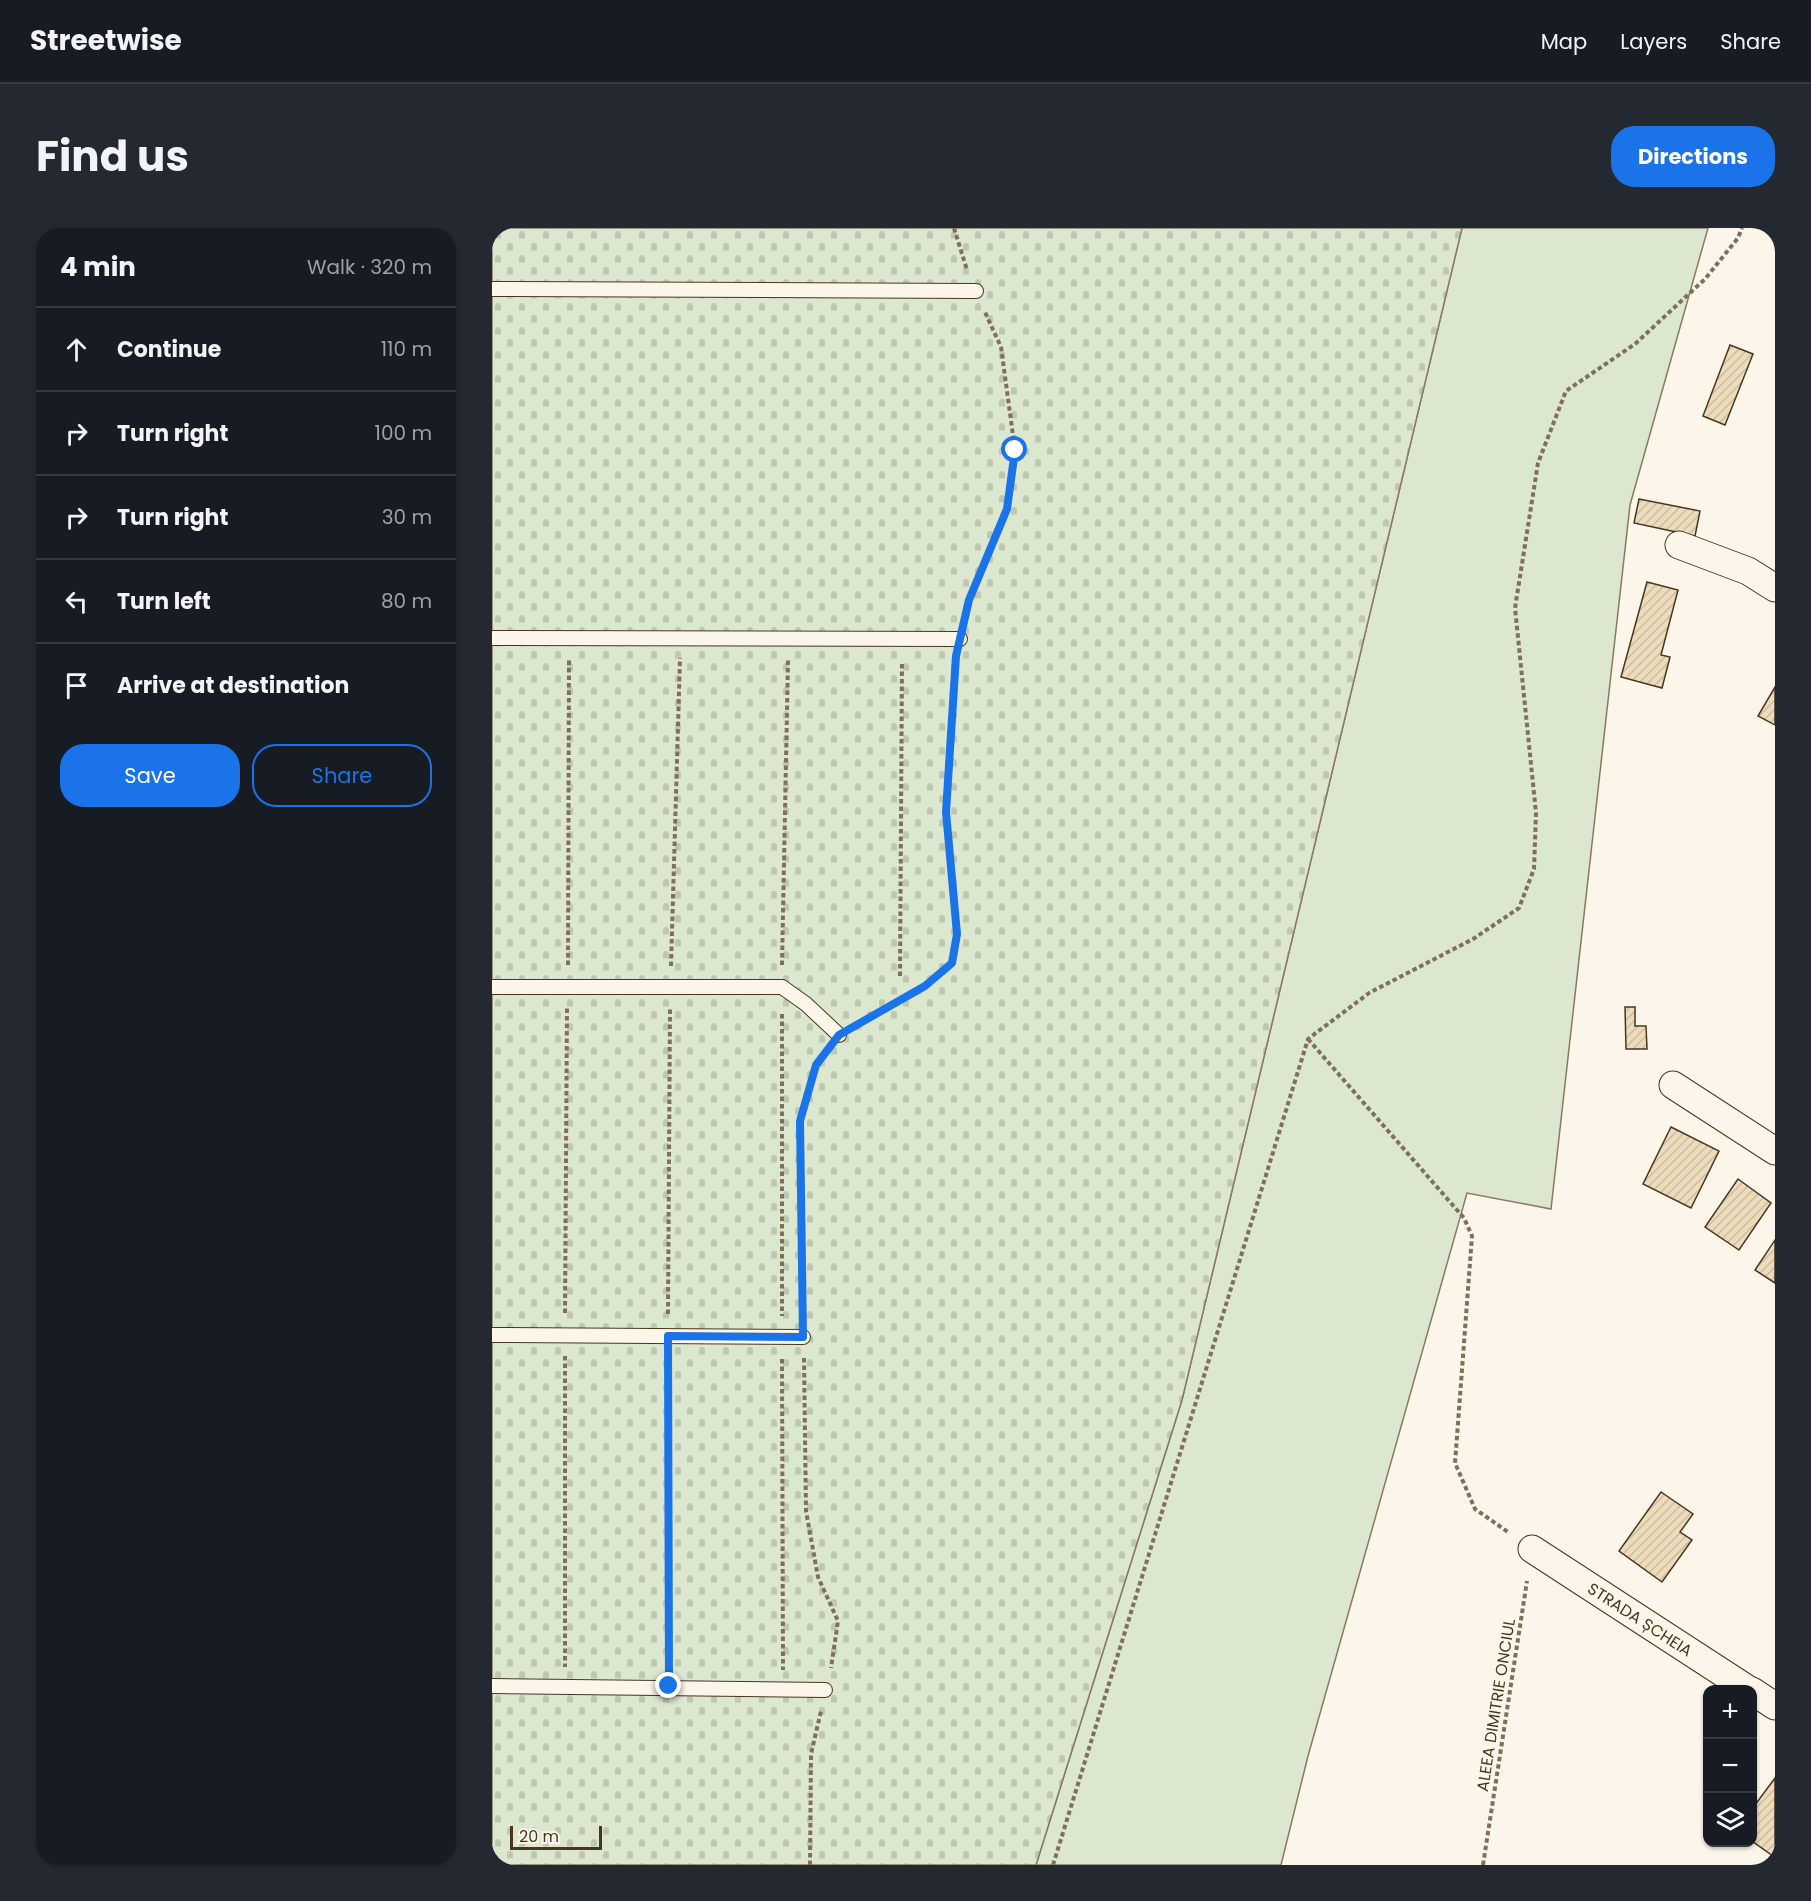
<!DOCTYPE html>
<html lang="en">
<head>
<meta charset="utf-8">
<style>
  :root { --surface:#171b24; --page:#242831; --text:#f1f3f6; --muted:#9ea1a6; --line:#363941; --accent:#1a73e8 }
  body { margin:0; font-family:Poppins,sans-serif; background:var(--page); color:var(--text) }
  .controls { position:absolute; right:18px; bottom:18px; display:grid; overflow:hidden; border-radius:12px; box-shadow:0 2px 4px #0004 }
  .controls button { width:54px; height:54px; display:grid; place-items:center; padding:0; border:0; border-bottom:2px solid var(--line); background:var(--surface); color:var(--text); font:30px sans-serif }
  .scale { position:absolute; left:18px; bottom:15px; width:92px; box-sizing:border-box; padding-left:6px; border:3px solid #4a3520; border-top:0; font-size:16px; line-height:21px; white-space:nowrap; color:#4a3520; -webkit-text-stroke:4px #fbf6e9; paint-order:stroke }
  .stop { position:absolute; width:18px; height:18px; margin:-14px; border:4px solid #1a73e8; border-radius:50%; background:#fff }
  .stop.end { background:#1a73e8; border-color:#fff; box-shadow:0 2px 6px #0008 }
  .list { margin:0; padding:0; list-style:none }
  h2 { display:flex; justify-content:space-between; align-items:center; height:78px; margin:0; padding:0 24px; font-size:26px }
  h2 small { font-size:20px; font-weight:400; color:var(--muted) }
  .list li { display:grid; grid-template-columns:39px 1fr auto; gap:18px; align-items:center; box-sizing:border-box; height:84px; padding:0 24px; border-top:2px solid var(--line) }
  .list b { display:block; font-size:22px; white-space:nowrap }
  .list em { font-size:20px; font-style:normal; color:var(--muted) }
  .actions { display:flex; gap:12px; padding:18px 24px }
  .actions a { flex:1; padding:14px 0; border:2px solid var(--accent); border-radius:24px; text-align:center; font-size:21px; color:var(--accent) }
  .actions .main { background:var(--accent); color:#fff }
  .icon { flex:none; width:33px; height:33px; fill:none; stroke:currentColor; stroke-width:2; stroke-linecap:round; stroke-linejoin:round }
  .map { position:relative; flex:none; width:1283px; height:1637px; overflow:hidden; border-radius:24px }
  header { display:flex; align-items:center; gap:36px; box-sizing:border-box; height:84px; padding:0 30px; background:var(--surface); border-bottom:2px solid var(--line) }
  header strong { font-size:28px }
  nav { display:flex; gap:33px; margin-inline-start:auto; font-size:21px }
  .intro { display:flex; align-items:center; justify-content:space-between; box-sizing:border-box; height:144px; padding:0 36px }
  h1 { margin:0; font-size:42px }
  .button { padding:15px 27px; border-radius:24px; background:var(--accent); color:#fff; font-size:21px; font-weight:700 }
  main { display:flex; gap:36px; padding:0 36px }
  aside { flex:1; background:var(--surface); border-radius:24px; box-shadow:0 2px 4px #0004 }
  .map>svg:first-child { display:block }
</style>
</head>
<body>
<header>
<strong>Streetwise</strong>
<nav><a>Map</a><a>Layers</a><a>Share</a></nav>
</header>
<div class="intro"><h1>Find us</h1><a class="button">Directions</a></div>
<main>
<aside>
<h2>4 min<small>Walk · 320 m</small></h2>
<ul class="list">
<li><svg class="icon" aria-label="ahead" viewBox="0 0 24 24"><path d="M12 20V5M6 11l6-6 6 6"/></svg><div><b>Continue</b></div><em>110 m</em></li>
<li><svg class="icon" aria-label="right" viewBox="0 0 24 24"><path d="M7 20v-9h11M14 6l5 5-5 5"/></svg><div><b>Turn right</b></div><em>100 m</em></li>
<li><svg class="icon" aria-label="right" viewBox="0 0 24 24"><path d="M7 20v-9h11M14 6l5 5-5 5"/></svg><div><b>Turn right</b></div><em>30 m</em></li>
<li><svg class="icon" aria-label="left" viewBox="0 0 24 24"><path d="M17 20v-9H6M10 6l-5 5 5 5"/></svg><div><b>Turn left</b></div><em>80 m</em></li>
<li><svg class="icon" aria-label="arrive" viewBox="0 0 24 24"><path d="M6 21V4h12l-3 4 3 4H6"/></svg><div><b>Arrive at destination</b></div></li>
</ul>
<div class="actions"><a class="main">Save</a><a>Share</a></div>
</aside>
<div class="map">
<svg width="1283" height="1637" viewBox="0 0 1283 1637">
  <defs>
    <pattern id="cemetery-stones" width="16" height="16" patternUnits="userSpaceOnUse" patternTransform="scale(1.5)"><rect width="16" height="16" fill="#dce7d0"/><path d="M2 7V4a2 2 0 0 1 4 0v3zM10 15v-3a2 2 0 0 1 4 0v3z" fill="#bec7b2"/></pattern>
    <pattern id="building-hatch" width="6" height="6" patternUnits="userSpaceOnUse" patternTransform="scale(1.5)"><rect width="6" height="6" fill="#ecdcbc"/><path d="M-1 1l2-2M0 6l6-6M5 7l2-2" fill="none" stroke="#ccbda1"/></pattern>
  </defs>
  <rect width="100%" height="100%" fill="#fbf6e9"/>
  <!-- green -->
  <path fill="#dce7d0" stroke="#887966" stroke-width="1.5" d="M970 0H1216L1138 277 1059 981 975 965 816 1528 789 1637H544L690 1172Z"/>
  <!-- cemetery -->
  <path fill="url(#cemetery-stones)" stroke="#887966" stroke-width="1.5" d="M0 0H970L690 1172 544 1637H0Z"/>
  <!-- building -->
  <g fill="url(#building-hatch)" stroke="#4a3520" stroke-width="1.5">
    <path d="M1238 117 1261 126 1233 197 1211 188Z"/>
    <path d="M1147 271 1208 283 1203 308 1142 295Z"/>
    <path d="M1155 354 1186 362 1169 427 1178 429 1170 460 1129 449Z"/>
    <path d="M1283 459V497L1266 488Z"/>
    <path d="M1133 779H1143V798H1154L1155 821H1134Z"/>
    <path d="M1179 899 1227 923 1199 980 1151 956Z"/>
    <path d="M1246 951 1279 975 1247 1022 1213 999Z"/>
    <path d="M1283 1012V1055L1263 1042Z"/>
    <path d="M1169 1264 1201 1286 1188 1304 1200 1312 1170 1354 1127 1323Z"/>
    <path d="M1283 1550V1626L1281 1628 1260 1613V1581Z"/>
  </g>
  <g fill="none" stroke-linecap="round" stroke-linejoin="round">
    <defs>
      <g id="lane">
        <path d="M0 61 484 63"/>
        <path d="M0 410 468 411"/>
        <path d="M0 759H290L314 776 347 807"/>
        <path d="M0 1107 311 1109"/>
        <path d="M0 1458 333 1462"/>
      </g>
      <g id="street">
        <path d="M1187 317 1256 343 1283 360"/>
        <path d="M1181 857 1283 923"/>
        <path id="s1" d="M1040 1321 1257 1462"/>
        <path d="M1260 1463 1283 1478"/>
      </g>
    </defs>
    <!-- lane casing -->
    <use href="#lane" stroke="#4a3520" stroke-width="16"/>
    <!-- street casing -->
    <use href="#street" stroke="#4a3520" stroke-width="29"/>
    <!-- path -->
    <g stroke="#7f6f5c" stroke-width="4" stroke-dasharray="4.5 3" stroke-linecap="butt">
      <path d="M462 0 475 42"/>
      <path d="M472 391 477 373 515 281 523 222 509 119 492 82"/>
      <path d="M76 737 77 432"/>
      <path d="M290 737 296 432"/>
      <path d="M179 738 188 430"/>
      <path d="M408 748 410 433"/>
      <path d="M290 786V1088"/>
      <path d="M366 795 433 757 460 735 465 706 454 584 463 433"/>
      <path d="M816 811 972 990 980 1008 963 1235 983 1281 1016 1304"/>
      <path d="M73 1085 75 780"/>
      <path d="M176 1086 178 781"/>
      <path d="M311 1086 308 893 324 837 334 823"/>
      <path d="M73 1128V1439"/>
      <path d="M176 1129 177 1440"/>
      <path d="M312 1130 314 1283 326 1349 346 1393 339 1440"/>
      <path d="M290 1131 291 1442"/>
      <path d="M318 1637 319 1526 329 1483"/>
      <path d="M561 1637 816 811 877 765 981 711 1027 680 1042 641 1044 585 1023 380 1046 235 1074 163 1143 116 1213 51 1246 10 1250 0"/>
      <path d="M991 1637 1035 1353"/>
    </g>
    <!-- lane -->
    <use href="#lane" stroke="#fbf6e9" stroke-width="14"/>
    <!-- street -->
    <use href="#street" stroke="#fbf6e9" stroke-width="27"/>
  </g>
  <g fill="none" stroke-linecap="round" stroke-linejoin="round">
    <!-- route -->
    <path stroke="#1a73e8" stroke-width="8" d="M177 1458 176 1108 311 1109 308 893 324 837 347 807 433 758 460 735 465 706 454 584 464 428 477 372 515 281 523 222"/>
  </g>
  <g text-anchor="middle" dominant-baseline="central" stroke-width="4.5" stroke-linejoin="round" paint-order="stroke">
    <!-- street labels -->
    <g font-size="16" fill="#4a3520" stroke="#fbf6e9">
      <text stroke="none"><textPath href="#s1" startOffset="129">STRADA ȘCHEIA</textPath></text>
      <text transform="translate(1004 1477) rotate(-81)">ALEEA DIMITRIE ONCIUL</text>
    </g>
  </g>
</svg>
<div class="controls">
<button>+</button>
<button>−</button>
<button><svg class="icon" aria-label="layers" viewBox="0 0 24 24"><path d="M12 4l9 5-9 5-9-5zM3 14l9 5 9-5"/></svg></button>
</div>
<div class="scale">20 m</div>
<div class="stop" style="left:523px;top:222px"></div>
<div class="stop end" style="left:177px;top:1458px"></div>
</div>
</main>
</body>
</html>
